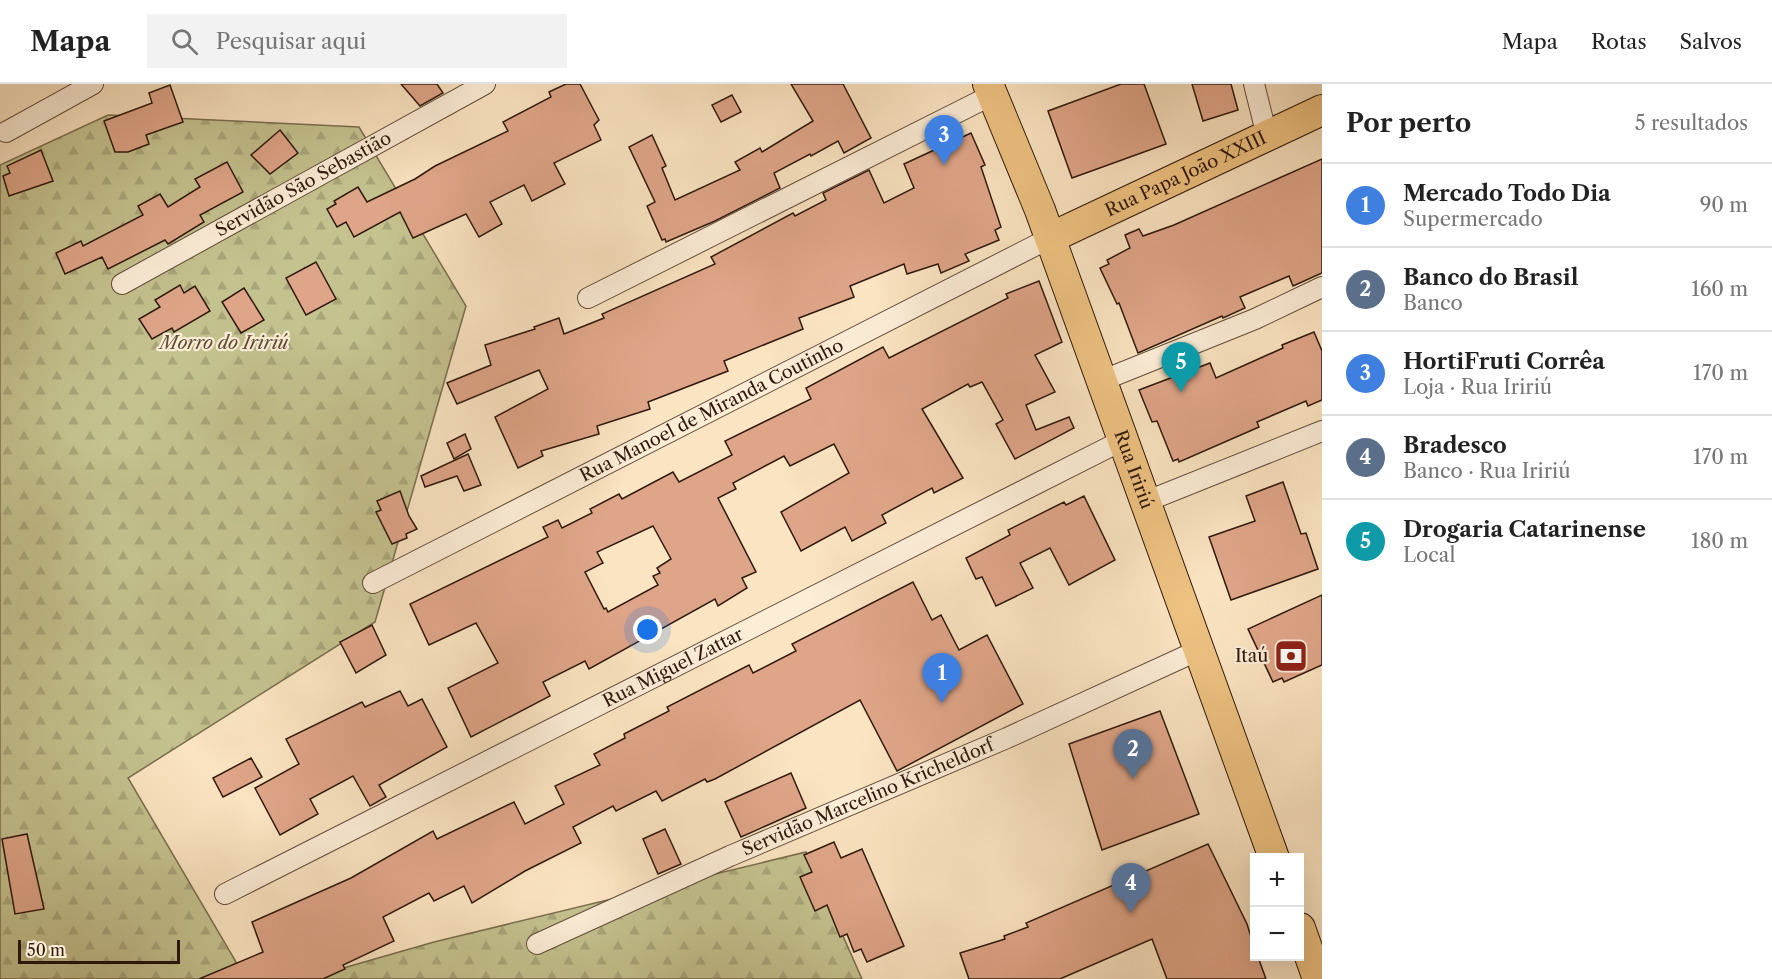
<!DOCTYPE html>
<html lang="pt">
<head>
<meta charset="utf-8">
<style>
  :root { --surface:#fff; --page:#f2f2f2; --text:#222; --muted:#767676; --line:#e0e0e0; --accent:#8f2418 }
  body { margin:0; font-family:"Libre Caslon Text",serif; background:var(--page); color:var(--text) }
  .controls { position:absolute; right:18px; bottom:18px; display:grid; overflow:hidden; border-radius:0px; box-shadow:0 6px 24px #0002 }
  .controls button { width:54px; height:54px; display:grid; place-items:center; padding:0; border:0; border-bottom:2px solid var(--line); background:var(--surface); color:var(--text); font:30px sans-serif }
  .scale { position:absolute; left:18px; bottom:15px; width:162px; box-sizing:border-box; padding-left:6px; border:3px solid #2f190c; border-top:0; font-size:16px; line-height:21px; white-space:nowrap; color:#2f190c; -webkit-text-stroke:4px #fcedd7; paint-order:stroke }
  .you { position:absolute; left:648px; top:546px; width:21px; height:21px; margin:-15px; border:4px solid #fff; border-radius:50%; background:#1a73e8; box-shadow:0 0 0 9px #1a73e833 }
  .badge { display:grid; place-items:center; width:39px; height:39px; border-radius:50%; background:var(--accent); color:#fff; font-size:20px; font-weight:700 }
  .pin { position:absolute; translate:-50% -50px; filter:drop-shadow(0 2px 3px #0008) }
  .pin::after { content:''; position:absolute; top:32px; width:21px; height:18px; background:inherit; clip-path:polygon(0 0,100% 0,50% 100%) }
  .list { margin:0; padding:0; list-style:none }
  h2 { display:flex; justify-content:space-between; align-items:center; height:78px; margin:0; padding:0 24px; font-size:26px }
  h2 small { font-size:20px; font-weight:400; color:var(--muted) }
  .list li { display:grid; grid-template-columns:39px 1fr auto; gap:18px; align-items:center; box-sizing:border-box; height:84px; padding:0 24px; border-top:2px solid var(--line) }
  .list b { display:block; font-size:22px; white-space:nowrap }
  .list p { margin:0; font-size:20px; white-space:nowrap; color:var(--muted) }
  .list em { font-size:20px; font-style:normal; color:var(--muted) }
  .icon { flex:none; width:33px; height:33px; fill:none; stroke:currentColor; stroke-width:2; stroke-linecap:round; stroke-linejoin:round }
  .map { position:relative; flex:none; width:1322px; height:895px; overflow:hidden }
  header { display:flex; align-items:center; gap:36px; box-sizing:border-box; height:84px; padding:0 30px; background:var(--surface); border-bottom:2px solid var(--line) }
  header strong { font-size:28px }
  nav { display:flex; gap:33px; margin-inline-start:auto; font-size:21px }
  .search { width:420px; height:54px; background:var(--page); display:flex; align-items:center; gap:15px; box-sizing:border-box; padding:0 21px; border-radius:0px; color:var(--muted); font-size:22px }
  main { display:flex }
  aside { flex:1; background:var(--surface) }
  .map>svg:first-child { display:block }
</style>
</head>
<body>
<header>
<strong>Mapa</strong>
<div class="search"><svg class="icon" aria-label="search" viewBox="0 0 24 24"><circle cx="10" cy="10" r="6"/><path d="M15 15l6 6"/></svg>Pesquisar aqui</div>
<nav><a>Mapa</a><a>Rotas</a><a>Salvos</a></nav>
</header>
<main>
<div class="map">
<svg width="1322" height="895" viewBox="0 0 1322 895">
  <defs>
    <pattern id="forest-firs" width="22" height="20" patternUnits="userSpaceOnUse" patternTransform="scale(1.5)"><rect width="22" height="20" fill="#c4c28f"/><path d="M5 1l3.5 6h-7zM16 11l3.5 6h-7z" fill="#a9a67a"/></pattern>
  </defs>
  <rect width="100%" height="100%" fill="#fbe4c2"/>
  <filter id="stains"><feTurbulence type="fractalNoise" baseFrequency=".00333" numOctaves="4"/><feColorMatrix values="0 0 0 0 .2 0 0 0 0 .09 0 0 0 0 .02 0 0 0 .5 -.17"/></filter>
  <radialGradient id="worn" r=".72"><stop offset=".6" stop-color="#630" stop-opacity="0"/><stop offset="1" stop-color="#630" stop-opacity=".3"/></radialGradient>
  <!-- forest -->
  <g fill="url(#forest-firs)" stroke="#7a6e4e" stroke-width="1.5">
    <path d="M108 31 359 43 466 222 375 538 128 694 246 895H0V81Z"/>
    <path d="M806 768 862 895H305L434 858Z"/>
  </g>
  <!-- building -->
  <g fill="#dfa588" stroke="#2f190c" stroke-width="1.5" fill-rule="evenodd">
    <path d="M401 0H437L443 9 420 22Z"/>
    <path d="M566 0H580L599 36 594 41 601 56 554 79 565 100 532 117 524 101 490 118 502 140 479 153 466 130 413 154 400 128 354 153 346 138 337 143 327 125 336 120 334 117 358 103 367 118 415 95 435 82 508 47 503 38 551 13 549 8Z"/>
    <path d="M791 0H843L871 54 844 69 838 57 811 72 810 70 774 89 780 104 715 137 666 158 665 155 662 156 647 122 655 118 629 63 652 51 666 82 662 84 675 116 740 86 735 78 760 64 762 68 813 37Z"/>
    <path d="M1121 0H1144L1166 60 1072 94 1048 27Z"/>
    <path d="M1192 0H1231L1238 26 1203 37Z"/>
    <path d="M170 1 183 38 146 51 149 60 128 68H115L104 37 152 19 149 9Z"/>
    <path d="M732 11 741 28 721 38 712 21Z"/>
    <path d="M280 46 298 69 270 90 251 71Z"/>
    <path d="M971 49 985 81 981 83 1001 143 995 146 999 156 965 170 969 177 941 189 938 180 907 190 904 180 850 202 854 213 799 234 803 245 724 277 728 287 648 318 650 325 597 342 599 350 541 367 543 372 518 384 495 333 548 305 539 286 457 320 447 299 491 281 485 261 535 245 534 243 559 234 564 250 604 234 602 230 715 180 711 173 793 129 795 132 826 116 823 109 869 86 884 119 914 104 904 80Z"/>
    <path d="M41 66 53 97 9 112 3 92 10 89 7 82Z"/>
    <path d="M1322 75V189L1293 202 1289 192 1240 213 1245 224 1223 234 1222 232 1138 269 1119 219 1117 220 1100 184 1109 180 1107 176 1130 164 1125 151 1139 145 1143 152 1174 141Z"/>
    <path d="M227 78 243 108 200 131 204 138 168 160 165 156 108 185 102 173 65 190 56 169 81 157 83 162 143 131 138 122 160 110 168 123 200 103 195 95Z"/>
    <path d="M316 178 336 215 306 231 286 194Z"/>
    <path d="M1039 197 1062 258 1035 271 1055 308 1026 321 1036 346 1069 333 1074 344 1015 375 996 340 1003 336 982 298 970 303 968 300 922 325 963 394 934 409 932 404 882 431 886 439 852 457 845 443 801 467 781 428 849 389 834 360 790 382 784 372 733 399 736 405 718 414 756 488 742 494 747 504 718 522 715 515 589 585 585 577 543 598 550 612 471 653 448 604 498 579 476 539 429 561 410 520 548 453 543 443 558 436 562 444 592 429 590 425 619 410 622 415 673 388 679 398 732 371 725 357 811 315 806 304 883 263 889 274 1008 214 1006 210ZM653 442 671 475 657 484 660 489 653 492 658 501 608 528 606 524 604 525 585 488 603 479 597 468Z"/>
    <path d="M180 201 184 209 195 202 210 227 174 248 172 244 152 255 139 235 160 223 155 216Z"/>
    <path d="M244 204 264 236 241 249 222 218Z"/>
    <path d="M1314 248 1322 267V316L1308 322 1306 317 1257 338 1259 343 1179 378 1178 375 1173 377 1157 337 1152 338 1139 306 1210 279 1216 294 1283 264 1282 261Z"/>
    <path d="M465 350 471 365 454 375 447 359Z"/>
    <path d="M468 370 481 401 464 407 457 392 425 403 421 392Z"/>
    <path d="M1283 398 1301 450 1306 449 1318 485 1231 516 1209 453 1255 437 1246 412Z"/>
    <path d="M400 407 409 432 417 445 406 450 407 454 392 460 376 428 381 426 377 417Z"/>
    <path d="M1084 412 1115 476 1069 501 1050 464 1020 479 1033 504 996 522 982 493 976 495 966 474 1010 451 1008 446 1064 418 1066 421Z"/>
    <path d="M913 498 932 536 941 531 959 566 987 551 1023 620 897 687 860 616 715 695 707 698 705 695 662 717 656 707 616 727 613 722 573 743 581 759 525 787 472 819 464 802 434 817 429 809 383 833 394 857 343 881 345 885 323 895H199L263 868 252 838 351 794 433 747 437 755 514 718 525 740 564 720 555 702 600 681 594 670 625 654 624 650 669 627 667 623 749 581 753 589 796 567 792 560Z"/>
    <path d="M1322 511V581L1284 598 1282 594 1273 598 1248 545Z"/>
    <path d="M372 541 386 571 356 589 340 558Z"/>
    <path d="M400 607 408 622 422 615 447 663 379 701 386 713 370 722 353 692 310 715 318 730 280 751 255 704 299 680 286 655 362 618 365 623Z"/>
    <path d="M1160 627 1199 730 1102 766 1069 660Z"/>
    <path d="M251 674 262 693 223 713 213 694Z"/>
    <path d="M791 689 806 724 741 753 725 718Z"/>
    <path d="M665 745 681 780 658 790 643 755Z"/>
    <path d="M27 750 44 825 15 830 2 755Z"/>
    <path d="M834 758 841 774 862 765 904 862 867 878 861 865 854 868 847 850 840 853 827 821 815 827 800 793 812 788 804 771Z"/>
    <path d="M1208 760 1247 840 1254 862V873H1258L1266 895H1167L1152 855 1060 895H969L960 869 1005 855 1004 852 1028 843 1026 839Z"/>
  </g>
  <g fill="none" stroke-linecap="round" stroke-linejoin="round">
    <defs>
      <g id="street">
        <path d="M1254 0 1267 52"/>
        <path d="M6 48 93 0"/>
        <path id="s1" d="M122 200 485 0"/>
        <path d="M588 214 992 11"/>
        <path d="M1101 297 1255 235 1322 203"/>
        <path d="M1145 418 1322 347"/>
        <path id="s2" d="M373 499 1050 154"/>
        <path id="s3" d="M225 810 1123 356"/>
        <path id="s4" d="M537 860 730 772 1007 654 1199 566"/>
      </g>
      <g id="primary">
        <path id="s5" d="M988 0 1040 126 1274 774"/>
        <path id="s6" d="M1050 154 1322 26"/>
        <path d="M1300 844 1318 895"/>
      </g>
    </defs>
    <!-- street casing -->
    <use href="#street" stroke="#624c3a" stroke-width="22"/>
    <!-- primary casing -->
    <use href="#primary" stroke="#2f190c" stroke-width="32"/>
    <!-- street -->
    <use href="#street" stroke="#fcedd7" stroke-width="20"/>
    <!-- primary -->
    <use href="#primary" stroke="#eec281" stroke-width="30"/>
  </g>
  <!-- icons -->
  <defs>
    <symbol id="bank-square" viewBox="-11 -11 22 22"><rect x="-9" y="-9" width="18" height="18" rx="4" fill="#8f2418" stroke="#fcedd7"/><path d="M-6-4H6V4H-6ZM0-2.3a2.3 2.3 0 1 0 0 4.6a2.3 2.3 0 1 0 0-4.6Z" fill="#fff"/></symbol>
  </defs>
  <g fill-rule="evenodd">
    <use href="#bank-square" x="1272" y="553" width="38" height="38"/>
  </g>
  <g text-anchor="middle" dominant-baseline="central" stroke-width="4.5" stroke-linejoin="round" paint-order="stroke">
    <!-- street labels -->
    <g font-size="18" fill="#2f190c" stroke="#fcedd7">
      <text stroke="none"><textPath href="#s6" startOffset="150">Rua Papa João XXIII</textPath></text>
      <text stroke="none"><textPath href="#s1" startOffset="207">Servidão São Sebastião</textPath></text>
      <text stroke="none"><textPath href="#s2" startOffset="380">Rua Manoel de Miranda Coutinho</textPath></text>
      <text stroke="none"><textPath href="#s5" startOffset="412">Rua Iririú</textPath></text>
      <text stroke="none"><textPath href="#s3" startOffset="502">Rua Miguel Zattar</textPath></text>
      <text stroke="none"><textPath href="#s4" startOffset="362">Servidão Marcelino Kricheldorf</textPath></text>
    </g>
    <!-- park labels -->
    <g font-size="18" font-style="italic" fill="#5c4c33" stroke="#fcedd7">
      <text x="224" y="259">Morro do Iririú</text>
    </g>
    <!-- poi labels -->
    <g font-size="18" fill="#2f190c" stroke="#fcedd7" text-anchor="end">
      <text x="1268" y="572">Itaú</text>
    </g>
  </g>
  <rect width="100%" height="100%" filter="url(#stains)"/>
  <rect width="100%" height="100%" fill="url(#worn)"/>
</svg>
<div class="controls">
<button>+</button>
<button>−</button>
</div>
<div class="scale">50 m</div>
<div class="you"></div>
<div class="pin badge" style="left:942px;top:619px;background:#3f7fe0">1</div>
<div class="pin badge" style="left:1133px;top:695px;background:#5c6f8a">2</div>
<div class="pin badge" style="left:944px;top:81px;background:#3f7fe0">3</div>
<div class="pin badge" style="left:1131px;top:829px;background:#5c6f8a">4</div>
<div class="pin badge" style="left:1181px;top:308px;background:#0f9aa8">5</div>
</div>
<aside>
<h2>Por perto<small>5 resultados</small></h2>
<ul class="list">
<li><span class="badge" style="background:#3f7fe0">1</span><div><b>Mercado Todo Dia</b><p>Supermercado</p></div><em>90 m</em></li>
<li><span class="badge" style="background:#5c6f8a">2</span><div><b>Banco do Brasil</b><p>Banco</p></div><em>160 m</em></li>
<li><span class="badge" style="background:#3f7fe0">3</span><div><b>HortiFruti Corrêa</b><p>Loja · Rua Iririú</p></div><em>170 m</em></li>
<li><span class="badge" style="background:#5c6f8a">4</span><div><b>Bradesco</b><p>Banco · Rua Iririú</p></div><em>170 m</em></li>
<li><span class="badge" style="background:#0f9aa8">5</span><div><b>Drogaria Catarinense</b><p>Local</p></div><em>180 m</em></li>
</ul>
</aside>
</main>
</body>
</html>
